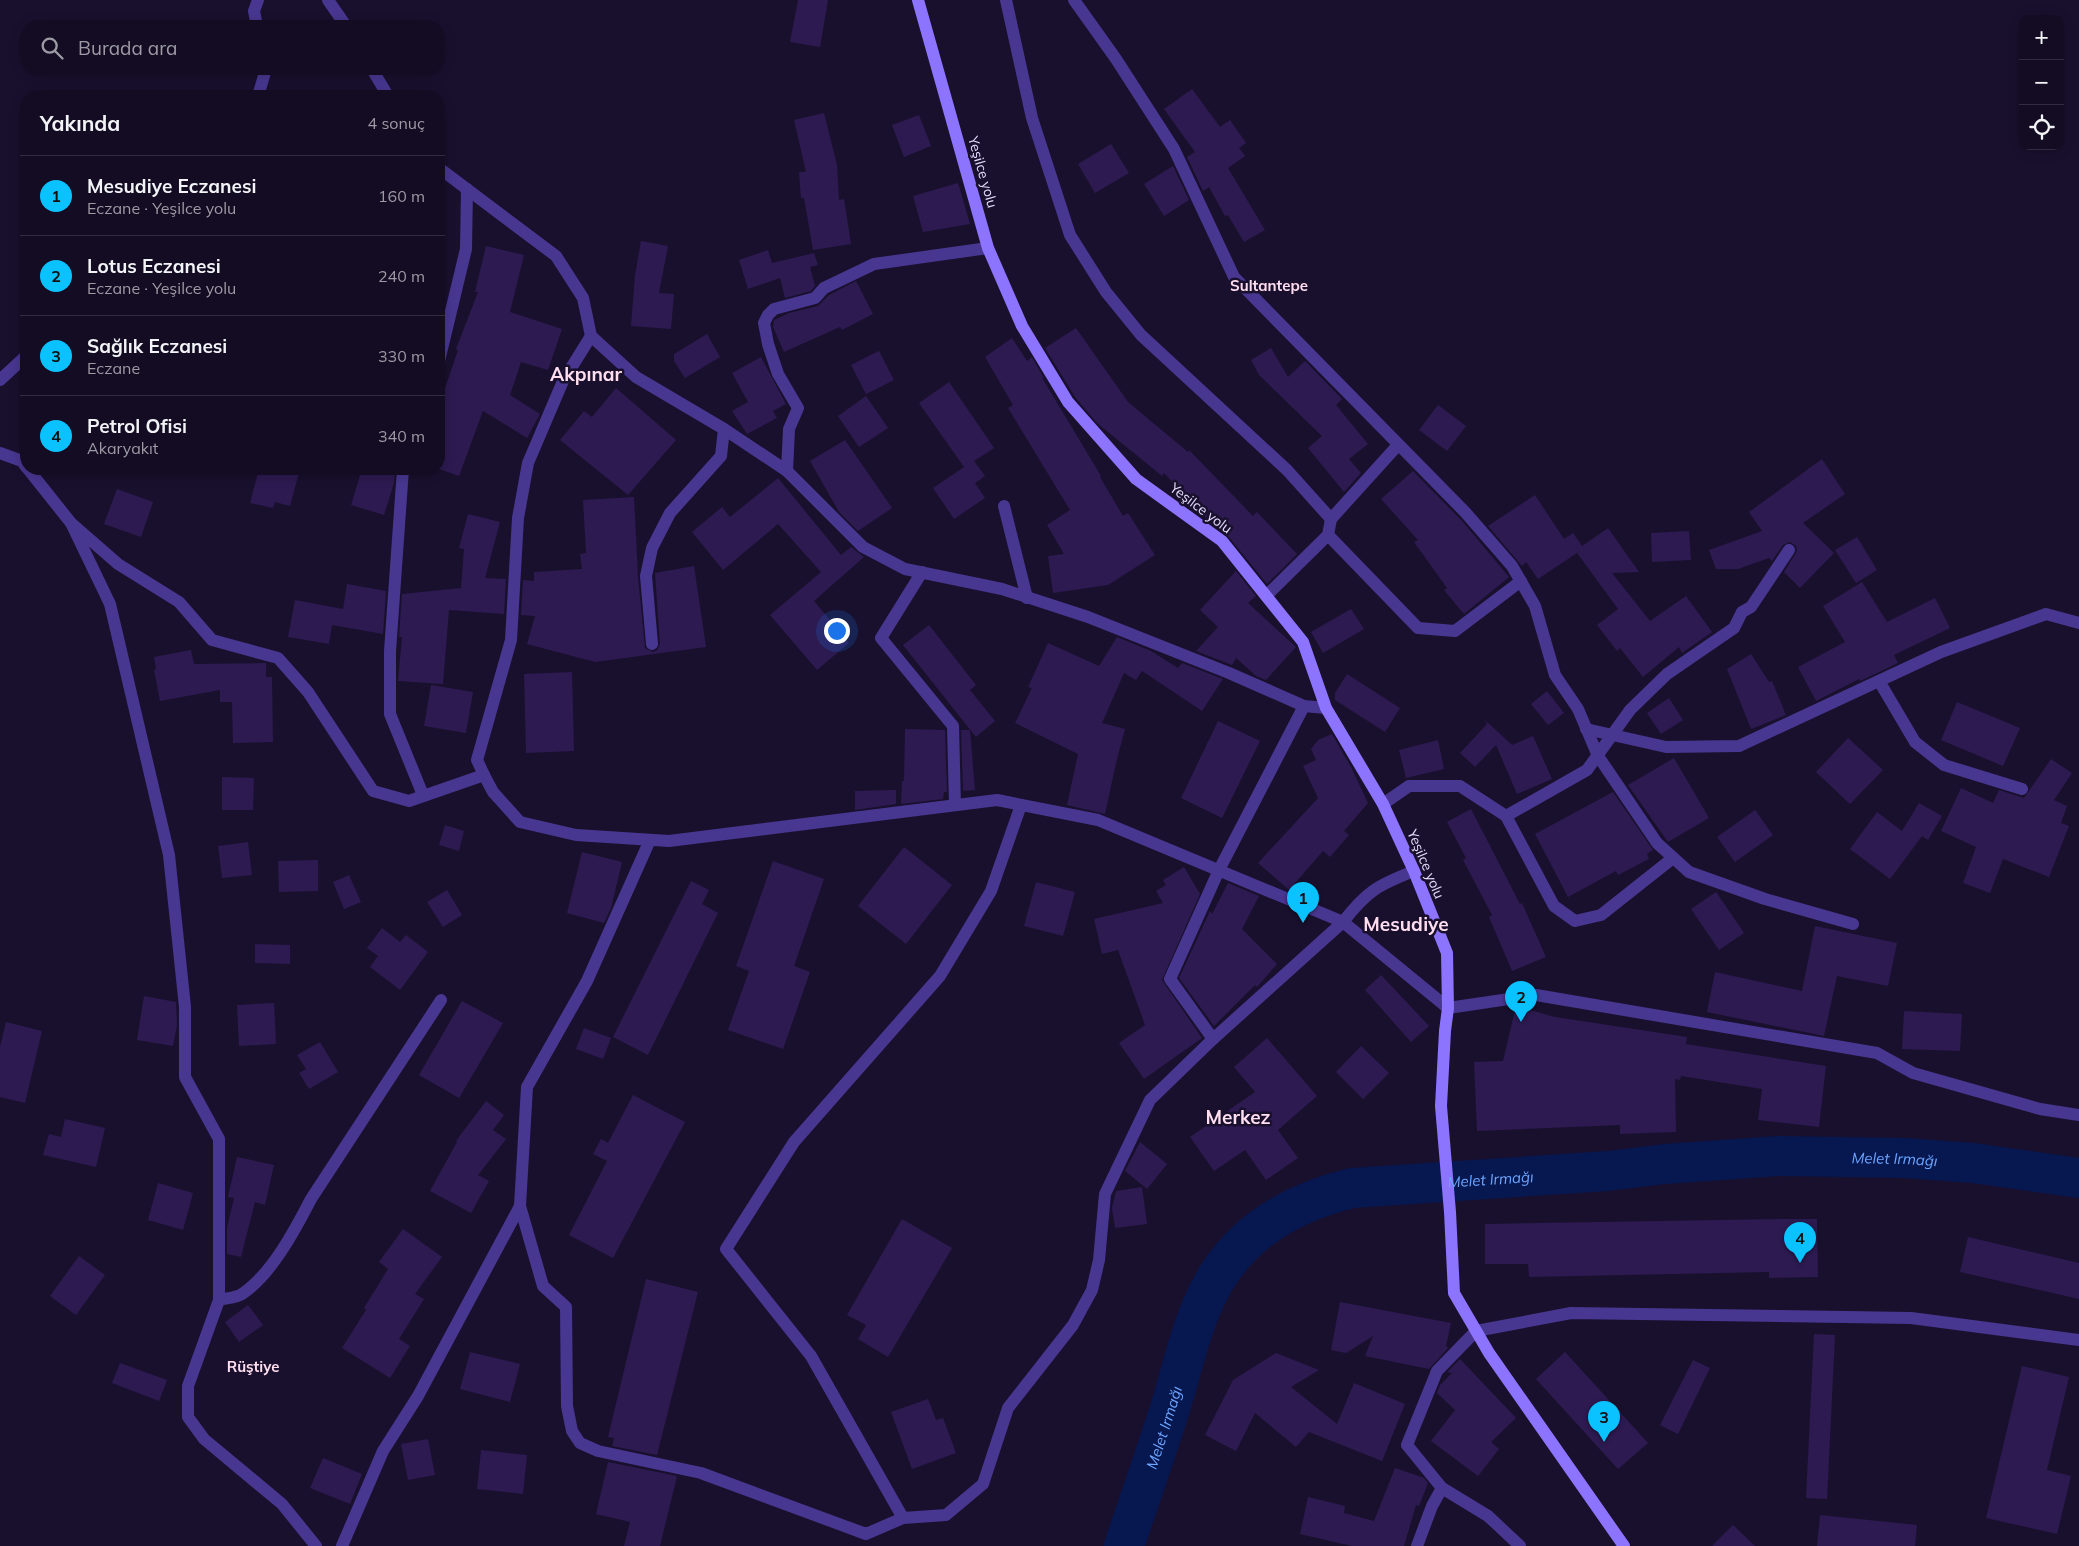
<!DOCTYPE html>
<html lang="tr">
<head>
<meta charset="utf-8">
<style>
  :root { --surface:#130c22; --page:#201a2f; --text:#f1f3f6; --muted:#9d9ba5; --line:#322c40; --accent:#09c2ff }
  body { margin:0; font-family:Mulish,sans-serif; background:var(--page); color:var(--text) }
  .controls { position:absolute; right:15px; top:15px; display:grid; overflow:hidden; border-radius:10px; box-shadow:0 2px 12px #0003 }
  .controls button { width:45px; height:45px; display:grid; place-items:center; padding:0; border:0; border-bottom:1px solid var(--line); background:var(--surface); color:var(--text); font:25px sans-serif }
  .you { position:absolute; left:836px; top:630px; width:18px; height:18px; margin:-12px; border:4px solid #fff; border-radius:50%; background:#1a73e8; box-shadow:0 0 0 8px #1a73e833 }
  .badge { display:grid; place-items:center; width:32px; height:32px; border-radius:50%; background:var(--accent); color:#111; font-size:16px; font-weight:700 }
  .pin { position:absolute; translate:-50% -41px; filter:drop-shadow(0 1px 2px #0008) }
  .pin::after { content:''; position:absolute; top:26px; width:18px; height:15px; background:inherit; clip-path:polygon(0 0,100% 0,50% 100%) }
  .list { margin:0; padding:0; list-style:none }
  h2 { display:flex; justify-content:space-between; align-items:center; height:65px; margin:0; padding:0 20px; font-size:21px }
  h2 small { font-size:16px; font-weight:400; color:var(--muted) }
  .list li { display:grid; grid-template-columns:32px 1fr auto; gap:15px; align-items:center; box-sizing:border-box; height:80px; padding:0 20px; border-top:1px solid var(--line) }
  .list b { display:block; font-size:19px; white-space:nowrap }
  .list p { margin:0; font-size:16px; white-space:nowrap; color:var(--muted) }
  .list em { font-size:16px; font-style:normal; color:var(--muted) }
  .icon { flex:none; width:28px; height:28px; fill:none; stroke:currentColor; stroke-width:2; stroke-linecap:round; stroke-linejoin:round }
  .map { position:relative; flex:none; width:2079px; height:1546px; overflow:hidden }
  .search { position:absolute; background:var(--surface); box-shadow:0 2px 12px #0003; left:20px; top:20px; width:425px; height:55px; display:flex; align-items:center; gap:12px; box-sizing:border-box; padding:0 18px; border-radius:20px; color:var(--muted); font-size:19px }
  .panel { position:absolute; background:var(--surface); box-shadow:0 2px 12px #0003; left:20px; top:90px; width:425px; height:385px; border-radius:20px }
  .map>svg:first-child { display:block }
</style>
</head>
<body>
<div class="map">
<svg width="2079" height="1546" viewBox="0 0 2079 1546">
  <rect width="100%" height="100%" fill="#19102e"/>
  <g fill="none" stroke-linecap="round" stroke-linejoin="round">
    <!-- river -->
    <path stroke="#071750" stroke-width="40" id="s1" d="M1124 1546C1140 1498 1157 1450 1172 1402 1181 1372 1188 1340 1200 1311 1227 1241 1282 1205 1352 1188L1608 1171 1665 1164 1779 1156 1905 1158 1973 1163 2079 1178"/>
  </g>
  <!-- building -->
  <g fill="#2d1a51">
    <path d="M798 0H828L820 47 790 42Z"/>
    <path d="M1192 89 1220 127 1230 120 1246 143 1239 148 1245 156 1228 168 1265 230 1244 242 1228 215 1225 216 1209 187 1203 191 1187 157 1195 152 1164 109Z"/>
    <path d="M824 113 837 165 839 200 844 199 851 244 813 250 804 198H801L799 172H806L794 120Z"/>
    <path d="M919 115 931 146 904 157 892 125Z"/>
    <path d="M1111 144 1129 173 1095 193 1078 164Z"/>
    <path d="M1173 166 1189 200 1164 216 1144 184Z"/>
    <path d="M958 183 970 224 923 232 913 196Z"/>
    <path d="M641 241 668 246 659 293 674 294 671 329 631 326 635 275Z"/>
    <path d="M486 246 524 255 510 312 562 329 548 370 521 362 510 395 540 414 527 438 483 411 459 476 439 469V406L458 350 456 349 478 292H475Z"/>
    <path d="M768 250 772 263 814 253 818 265 810 267 815 286 811 291 785 298 780 278 748 289 739 260Z"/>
    <path d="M856 281 873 314 842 330 840 327 784 352 773 327 774 320 789 313 818 306 829 295Z"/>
    <path d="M1076 328 1128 402 1188 452 1189 450 1253 516 1257 512 1297 554 1267 584 1228 536 1212 524 1164 473 1162 476 1097 423 1075 397 1045 348Z"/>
    <path d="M707 334 720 357 685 378 674 361V354Z"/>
    <path d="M1012 338 1027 361 1032 357 1045 380 1041 376 1101 476 1100 477 1123 516 1128 513 1155 555 1108 585 1053 593 1048 556 1064 554 1047 525 1070 510 1008 408 1013 405 985 357Z"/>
    <path d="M1271 348 1288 377 1305 361 1308 364 1342 399 1336 405 1368 444 1349 459 1361 473 1344 492 1308 448 1322 436 1259 375 1251 360Z"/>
    <path d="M879 351 894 380 866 394 851 365Z"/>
    <path d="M761 357 786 404 773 411 777 418 747 434 732 411 748 402 732 373Z"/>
    <path d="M949 382 994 448 974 461 985 476 975 483 985 498 954 519 933 488 964 467 919 403Z"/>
    <path d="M616 388 676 440 628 495 560 440 584 411 592 417Z"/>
    <path d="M866 396 888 428 859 447 838 416Z"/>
    <path d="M1438 405 1466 426 1447 451 1419 430Z"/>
    <path d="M845 440 892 508 858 531 839 512 810 461Z"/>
    <path d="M1822 459 1845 494 1803 523 1834 553 1800 588 1784 572 1797 551 1796 546 1790 542 1783 545 1772 561 1769 558 1738 569H1716L1709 550 1762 531 1749 512Z"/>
    <path d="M259 469H300L290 506 275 502 273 508 250 503Z"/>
    <path d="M362 469H395L394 483 384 515 351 505Z"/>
    <path d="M1413 471 1462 521 1509 577 1464 614 1444 590 1447 588 1414 542 1418 540 1381 499Z"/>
    <path d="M778 478 841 555 851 547 864 557 814 601 849 643 817 670 770 615 821 572 778 524 723 570 692 532 722 507 730 517Z"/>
    <path d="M117 489 153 502 141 537 104 524Z"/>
    <path d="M1535 495 1564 539 1573 533 1582 546 1608 528 1639 572 1612 573 1650 621 1686 596 1712 632 1682 653 1679 647 1643 677 1620 648 1617 651 1597 625 1618 609 1577 553 1538 579 1526 562 1522 566 1488 526Z"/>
    <path d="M634 497 638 577 645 648 653 652 657 650 660 644 655 573 694 566 706 647 595 662 527 644 535 616 521 615 523 580 534 581V572L582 569 580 554 586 553 583 500Z"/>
    <path d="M468 514 500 522 485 578 506 579 504 614 449 610 443 684 398 681 402 637H399L402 594 461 588 464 549 459 548Z"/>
    <path d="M1689 531 1691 560 1652 562 1651 533Z"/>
    <path d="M1857 537 1877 570 1856 583 1835 550Z"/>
    <path d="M1236 571 1256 596 1248 603 1296 647 1266 680 1256 676 1236 658 1232 665 1196 651 1218 627 1200 610Z"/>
    <path d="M1862 582 1887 622 1935 598 1950 628 1894 655 1898 663 1860 681 1859 679 1816 701 1798 667 1845 642 1823 606Z"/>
    <path d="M347 584 386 591 383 634 332 625 329 644 288 637 295 600 343 609Z"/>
    <path d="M1351 609 1364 629 1323 653 1311 632Z"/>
    <path d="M929 625 976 685 970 690 995 721 976 737 903 645Z"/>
    <path d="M1117 637 1151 651 1178 668 1182 663 1223 679 1202 711 1142 671 1136 680 1124 673 1102 723 1125 729 1116 763 1105 814 1067 805 1078 754 1015 723 1032 688 1028 687 1048 643 1099 666Z"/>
    <path d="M191 650 194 664 266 663V677H272L273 742 233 743 232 702H220V690L160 701 154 670 156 669 154 657Z"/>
    <path d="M1751 654 1769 682 1772 681 1786 715 1751 729 1727 669Z"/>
    <path d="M572 672 574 751 526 753 524 674Z"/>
    <path d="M1347 674 1400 708 1385 732 1335 700V693Z"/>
    <path d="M431 685 473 692 466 733 424 726Z"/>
    <path d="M1547 691 1564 713 1548 725 1531 704Z"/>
    <path d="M1669 698 1683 720 1661 734 1647 713Z"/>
    <path d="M1957 702 2020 728 2003 766 1941 740Z"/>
    <path d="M1485 720 1512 745 1533 736 1552 779 1517 794 1496 745 1475 767 1460 753 1487 724Z"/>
    <path d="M1218 721 1260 741 1222 818 1181 798Z"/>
    <path d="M905 729 945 730 947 792H944L943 799 901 804 902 781H904Z"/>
    <path d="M961 730H970L975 790 963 791Z"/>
    <path d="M1332 734 1351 767 1368 803 1344 831 1349 835 1330 857 1323 851 1289 890 1258 863 1318 798 1303 766 1316 760 1311 749 1318 740Z"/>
    <path d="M1848 738 1883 770 1850 804 1816 772Z"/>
    <path d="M1438 740 1444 769 1406 778 1399 750Z"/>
    <path d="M1674 758 1709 818 1668 842 1628 785Z"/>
    <path d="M2051 759 2072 773 2054 800 2067 806 2061 823 2069 826 2049 877 2003 859 1990 893 1963 883 1976 847 1941 831 1961 788 1993 803 1999 790 2024 798Z"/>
    <path d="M222 777 254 778 253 810H222Z"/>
    <path d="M896 790V804L855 810V791Z"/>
    <path d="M1613 792 1653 850 1647 854 1649 859 1618 875 1616 871 1568 897 1535 834Z"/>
    <path d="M1919 803 1942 816 1928 840 1922 836 1890 879 1850 849 1877 812 1902 831Z"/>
    <path d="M1471 809 1520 904 1522 903 1546 957 1512 971 1489 917 1492 915 1463 860 1466 858 1447 822Z"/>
    <path d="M1755 810 1773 835 1735 862 1717 837Z"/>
    <path d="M445 825 464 831 459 851 439 845Z"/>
    <path d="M248 842 252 875 222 878 218 846Z"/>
    <path d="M904 847 952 885 906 944 858 906Z"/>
    <path d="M582 852 622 862 611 908 604 923 567 913Z"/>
    <path d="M318 860V891L279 892 278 861Z"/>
    <path d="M773 861 824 879 794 966 810 972 783 1049 728 1030 749 971 736 966Z"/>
    <path d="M1184 867 1200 894 1162 980 1202 1038 1144 1079 1119 1043 1145 1025 1118 950 1102 954 1094 919 1163 903 1156 891 1166 885 1163 880Z"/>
    <path d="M349 875 361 902 344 909 333 882Z"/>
    <path d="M691 881 709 890 702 904 718 913 648 1055 613 1037Z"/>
    <path d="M1036 882 1075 892 1063 936 1024 926Z"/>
    <path d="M1228 883 1259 896 1242 929 1277 964 1257 987 1255 985 1214 1026 1179 978 1210 911 1212 914Z"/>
    <path d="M447 890 462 915 443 927 427 902Z"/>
    <path d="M1716 892 1744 933 1719 950 1691 909Z"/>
    <path d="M1815 926 1897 943 1888 986 1837 976 1824 1036 1707 1012 1715 972 1802 991Z"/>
    <path d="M382 928 400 942 406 935 428 952 400 990 370 967 378 956 367 948Z"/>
    <path d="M255 944 290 945V964L255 963Z"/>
    <path d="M1381 975 1429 1026 1411 1042 1365 990Z"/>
    <path d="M144 996 176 1002 177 1025 173 1046 137 1040Z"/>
    <path d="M462 1001 503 1023 459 1098 419 1075Z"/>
    <path d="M274 1003 276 1044 239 1046 237 1005Z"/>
    <path d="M1516 1006 1555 1017 1687 1037 1686 1044 1826 1066 1819 1127 1758 1120 1762 1089 1681 1076 1680 1080 1675 1079 1676 1132 1620 1134V1125L1477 1131 1474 1062 1503 1061Z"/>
    <path d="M1904 1011 1962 1014 1960 1051 1902 1049Z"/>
    <path d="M6 1022 42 1031 25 1103 0 1097V1047Z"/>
    <path d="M584 1028 611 1038 603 1059 576 1049Z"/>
    <path d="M1267 1038 1317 1096 1278 1130 1298 1158 1266 1180 1245 1150 1214 1171 1190 1137 1255 1092 1234 1067Z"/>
    <path d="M320 1042 338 1072 309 1089 299 1073 306 1069 297 1055Z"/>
    <path d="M1361 1046 1389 1073 1363 1099 1336 1072Z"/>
    <path d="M633 1095 685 1122 613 1258 569 1235 607 1161 593 1154 601 1139 608 1143Z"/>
    <path d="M486 1101 504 1115 493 1130 506 1139 478 1175 489 1181 471 1213 430 1191 457 1142 456 1141Z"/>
    <path d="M65 1119 105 1128 96 1167 43 1155 49 1134 61 1137Z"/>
    <path d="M1140 1142 1167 1164 1147 1189 1125 1171Z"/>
    <path d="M237 1157 274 1165 265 1205 255 1202 241 1257 227 1254V1228L234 1198 228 1197Z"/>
    <path d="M158 1183 193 1193 183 1230 148 1220Z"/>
    <path d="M1142 1187 1147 1224 1115 1228 1112 1208 1116 1191Z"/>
    <path d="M902 1219 952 1248 888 1357 858 1339 866 1325 847 1315Z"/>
    <path d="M1781 1219H1817L1818 1277 1769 1278V1272L1529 1277 1528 1264H1485V1224Z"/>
    <path d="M403 1229 442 1257 415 1294 424 1299 399 1339 410 1346 390 1378 342 1348 366 1310 364 1308 388 1269 379 1262Z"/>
    <path d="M1968 1237 2079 1263V1299L1960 1272Z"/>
    <path d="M79 1256 105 1275 76 1315 50 1296Z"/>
    <path d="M646 1279 698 1292 657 1455 612 1446 614 1438 608 1437Z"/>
    <path d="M1340 1302 1451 1323 1446 1346 1448 1348 1429 1369 1365 1356 1373 1336 1346 1353 1331 1350Z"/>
    <path d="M248 1305 263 1325 239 1342 225 1322Z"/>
    <path d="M1814 1334 1835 1335 1827 1499 1806 1498Z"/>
    <path d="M470 1352 520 1364 510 1402 460 1389Z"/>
    <path d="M1565 1352 1648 1443 1618 1469 1536 1379Z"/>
    <path d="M1276 1353 1319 1370 1291 1387 1337 1424 1354 1383 1405 1404 1382 1461 1309 1432 1296 1447 1255 1413 1236 1451 1205 1435 1233 1380Z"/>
    <path d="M1460 1359 1516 1418 1491 1442 1499 1449 1478 1476 1431 1441 1455 1410 1437 1393 1440 1385 1452 1373 1447 1372Z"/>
    <path d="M1693 1360 1710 1368 1678 1434 1660 1425Z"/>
    <path d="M120 1363 167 1380 159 1401 112 1383Z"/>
    <path d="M2022 1366 2069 1377 2047 1470 2071 1476 2057 1534 1986 1518Z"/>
    <path d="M928 1399 936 1420 943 1418 956 1453 912 1469 891 1412Z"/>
    <path d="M428 1439 435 1475 408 1480 401 1444Z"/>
    <path d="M481 1450 527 1455 523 1494 477 1489Z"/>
    <path d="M323 1458 362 1474 350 1504 310 1488Z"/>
    <path d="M608 1462 677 1476 660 1546H624L630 1522 596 1514Z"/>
    <path d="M1395 1468 1424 1478 1428 1483 1419 1506 1416 1505 1404 1546H1352L1300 1534 1308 1497 1345 1506 1344 1513 1374 1521Z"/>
    <path d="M1820 1515 1917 1525 1915 1546H1817Z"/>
    <path d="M1733 1525 1755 1546H1712Z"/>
  </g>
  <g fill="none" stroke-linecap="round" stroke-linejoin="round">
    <!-- minor -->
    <g stroke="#483791" stroke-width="12">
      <path d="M328 0 346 26"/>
      <path d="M1006 0 1032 118 1070 235 1106 292 1141 335 1287 470 1331 519"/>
      <path d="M1074 0 1116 59 1174 149 1234 277 1465 512 1512 566 1535 606 1555 675 1578 709 1598 756 1657 843 1689 872 1765 899 1853 924"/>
      <path d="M257 26 254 11 258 0"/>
      <path d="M372 69 388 96"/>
      <path d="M258 96 266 69"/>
      <path d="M439 168 556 256 583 298 591 336 636 377 724 429 787 471 863 547 905 569 1002 589 1088 617 1229 673 1304 706 1326 708"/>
      <path d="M439 361 466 249 467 189"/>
      <path d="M0 380 26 356"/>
      <path d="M403 469 390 651V714L423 795"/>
      <path d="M787 471 789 429 798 408 778 374 768 344 764 323 768 315 774 309 815 298 824 288 874 264 988 248"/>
      <path d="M1004 506 1027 598"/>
      <path d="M71 523 110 604 169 855 185 1007V1077L219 1139V1300L188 1386V1417L204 1439 282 1504 316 1546"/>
      <path d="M1328 535 1418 628 1455 631 1521 581"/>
      <path d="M922 572 881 638 953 726 955 805"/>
      <path d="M1266 596 1328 535 1331 519 1398 445"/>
      <path d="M652 644 646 576 652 548 670 513 721 456 724 429"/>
      <path d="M1879 681 1915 742 1944 765 2022 789"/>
      <path d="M1586 729 1666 747 1739 746 1941 652 2046 614 2079 623"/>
      <path d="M484 775 477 760 511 640 518 518 528 463 563 381 591 336"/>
      <path d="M1383 804 1409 786H1460L1506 816 1554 906 1575 921 1601 915 1673 858"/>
      <path d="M1506 816 1587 770 1630 710 1667 674 1734 628 1742 612 1751 607 1789 550"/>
      <path d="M650 840 587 981 527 1087 520 1206 543 1286 566 1307 567 1406 572 1431 580 1443 598 1451 701 1473 866 1534 903 1518 946 1515 983 1484 1008 1408 1073 1325 1092 1290 1099 1260 1105 1194 1150 1100 1213 1039 1343 922C1367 891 1378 885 1414 871"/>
      <path d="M1448 1008 1536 995 1877 1053 1913 1073 2040 1109 2079 1115"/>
      <path d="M1213 1039 1170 979 1219 870 1304 706"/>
      <path d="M219 1300C226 1298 236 1298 242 1294 271 1275 295 1230 311 1199L441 1000"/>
      <path d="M903 1518 811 1356 726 1249 794 1142 940 976 991 891 1021 805"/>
      <path d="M342 1546 383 1451 418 1396 520 1206"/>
      <path d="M1417 1546 1432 1506 1442 1488"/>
      <path d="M1520 1546 1488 1516 1442 1488 1407 1445 1437 1371 1476 1331 1571 1313 1911 1318 2079 1340"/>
    </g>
    <!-- tertiary -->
    <g stroke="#483791" stroke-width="12">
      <path d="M0 453 22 461 26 467"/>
      <path d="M28 469 71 523 118 564 179 602 212 640 278 658 308 692 373 791 409 801 484 775 493 792 520 822 576 835 669 841 997 800 1098 820 1343 922 1448 1008"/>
    </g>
    <!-- secondary -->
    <path stroke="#8c74ff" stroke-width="12" d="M918 0 988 248 1022 326 1068 402 1136 479 1222 541 1303 642 1326 708 1383 804 1414 871 1447 953 1448 1008 1445 1031 1441 1106 1450 1212 1454 1293 1489 1353 1624 1546"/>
  </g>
  <g text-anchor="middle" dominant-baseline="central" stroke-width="5" stroke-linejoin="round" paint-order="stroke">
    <!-- street labels -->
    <g font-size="14" fill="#e6ddff" stroke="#19102e">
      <text transform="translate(983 172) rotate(74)">Yeşilce yolu</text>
      <text transform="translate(1201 508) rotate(37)">Yeşilce yolu</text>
      <text transform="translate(1426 864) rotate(67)">Yeşilce yolu</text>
    </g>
    <!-- neighbourhood labels -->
    <g font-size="15" font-weight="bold" fill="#ffdfef" stroke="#19102e">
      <text x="1269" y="285">Sultantepe</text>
      <text x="253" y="1366">Rüştiye</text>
    </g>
    <!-- water labels -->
    <g font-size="15" font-style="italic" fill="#6ba5ff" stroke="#19102e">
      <text stroke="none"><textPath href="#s1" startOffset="995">Melet Irmağı</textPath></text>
      <text stroke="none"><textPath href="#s1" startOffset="590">Melet Irmağı</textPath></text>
      <text stroke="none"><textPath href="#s1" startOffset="125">Melet Irmağı</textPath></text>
    </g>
    <!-- district labels -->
    <g font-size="19" font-weight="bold" fill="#ffdfef" stroke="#19102e">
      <text x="586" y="374">Akpınar</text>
      <text x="1406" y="924">Mesudiye</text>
      <text x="1238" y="1117">Merkez</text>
    </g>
  </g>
</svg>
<div class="controls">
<button>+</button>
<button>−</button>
<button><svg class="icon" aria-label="locate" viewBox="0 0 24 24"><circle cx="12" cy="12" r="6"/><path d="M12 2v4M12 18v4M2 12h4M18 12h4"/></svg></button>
</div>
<div class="you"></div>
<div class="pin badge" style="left:1303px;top:923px">1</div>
<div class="pin badge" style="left:1521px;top:1022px">2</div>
<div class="pin badge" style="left:1604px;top:1442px">3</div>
<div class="pin badge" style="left:1800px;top:1263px">4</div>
<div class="search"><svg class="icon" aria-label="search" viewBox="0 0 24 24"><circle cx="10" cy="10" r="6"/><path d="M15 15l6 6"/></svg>Burada ara</div>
<section class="panel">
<h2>Yakında<small>4 sonuç</small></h2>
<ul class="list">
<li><span class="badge">1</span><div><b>Mesudiye Eczanesi</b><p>Eczane · Yeşilce yolu</p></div><em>160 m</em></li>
<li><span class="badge">2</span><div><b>Lotus Eczanesi</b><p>Eczane · Yeşilce yolu</p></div><em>240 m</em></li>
<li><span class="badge">3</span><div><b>Sağlık Eczanesi</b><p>Eczane</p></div><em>330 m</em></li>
<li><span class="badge">4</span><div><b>Petrol Ofisi</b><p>Akaryakıt</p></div><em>340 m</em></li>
</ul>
</section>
</div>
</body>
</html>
